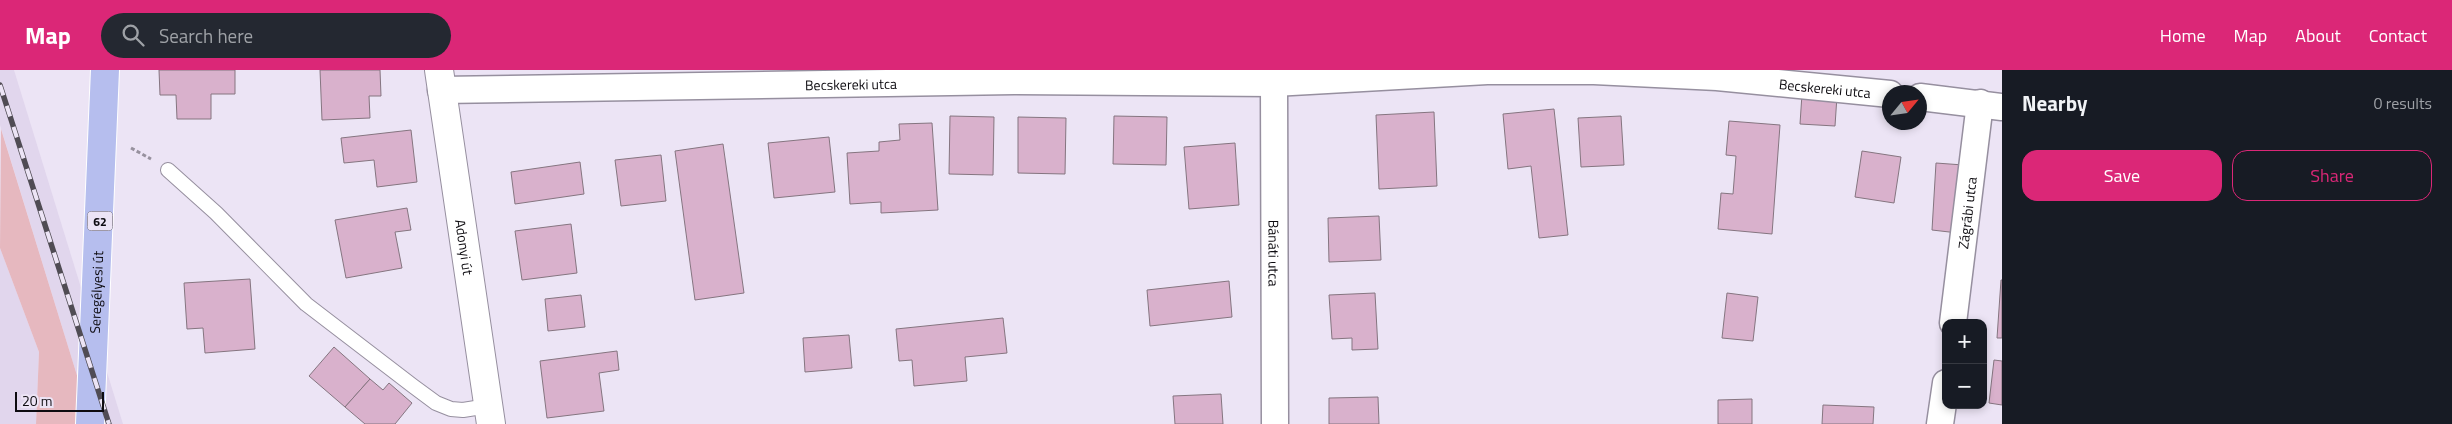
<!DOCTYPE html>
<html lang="en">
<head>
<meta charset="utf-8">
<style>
  :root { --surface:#171b24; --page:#242831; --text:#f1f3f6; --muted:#9ea1a6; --line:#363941; --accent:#db2777 }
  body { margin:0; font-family:"Titillium Web",sans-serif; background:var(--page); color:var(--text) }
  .controls { position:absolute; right:15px; bottom:15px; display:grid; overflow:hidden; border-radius:10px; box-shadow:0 2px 8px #0003 }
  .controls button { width:45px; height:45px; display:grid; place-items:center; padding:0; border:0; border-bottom:1px solid var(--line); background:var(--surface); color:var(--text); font:25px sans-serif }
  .compass { position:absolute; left:1882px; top:15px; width:45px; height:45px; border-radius:50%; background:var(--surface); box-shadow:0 2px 8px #0003; rotate:61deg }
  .scale { position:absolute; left:15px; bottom:12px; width:89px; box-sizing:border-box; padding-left:5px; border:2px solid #0d0b10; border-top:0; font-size:14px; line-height:18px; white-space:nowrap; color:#0d0b10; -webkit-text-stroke:4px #ece4f5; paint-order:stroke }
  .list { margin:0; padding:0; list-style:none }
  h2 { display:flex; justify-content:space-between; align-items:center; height:65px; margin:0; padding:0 20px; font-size:21px }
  h2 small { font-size:16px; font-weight:400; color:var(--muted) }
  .actions { display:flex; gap:10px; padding:15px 20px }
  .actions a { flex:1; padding:11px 0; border:1px solid var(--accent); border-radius:15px; text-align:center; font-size:18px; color:var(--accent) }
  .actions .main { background:var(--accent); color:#fff }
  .icon { flex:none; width:28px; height:28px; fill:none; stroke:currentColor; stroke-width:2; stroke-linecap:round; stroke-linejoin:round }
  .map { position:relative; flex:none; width:2002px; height:354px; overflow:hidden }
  header { display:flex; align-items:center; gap:30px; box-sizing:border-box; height:70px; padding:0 25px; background:var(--accent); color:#fff }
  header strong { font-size:24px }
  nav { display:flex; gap:28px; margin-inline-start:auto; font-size:18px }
  .search { width:350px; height:45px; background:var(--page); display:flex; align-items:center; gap:12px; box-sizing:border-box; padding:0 18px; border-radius:28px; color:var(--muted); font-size:19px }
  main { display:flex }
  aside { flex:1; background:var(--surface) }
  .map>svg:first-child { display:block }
</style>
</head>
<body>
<header>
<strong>Map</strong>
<div class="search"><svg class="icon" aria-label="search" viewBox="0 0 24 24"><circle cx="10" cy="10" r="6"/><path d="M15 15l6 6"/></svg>Search here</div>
<nav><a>Home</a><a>Map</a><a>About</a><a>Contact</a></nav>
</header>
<main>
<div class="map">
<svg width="2002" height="354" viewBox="0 0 2002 354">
  <rect width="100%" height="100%" fill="#ece4f5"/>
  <!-- built -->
  <g fill="#e1d6ed">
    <path d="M0 0H14L123 354H92L0 55Z"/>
    <path d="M0 178 39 282 36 354H0Z"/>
  </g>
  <!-- green -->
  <path fill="#e6b8bf" d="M1 59 92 354H36L39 282 0 178Z"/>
  <!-- building -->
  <g fill="#d9b1cc" stroke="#857580">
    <path d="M159 0H235V24H211V49H177L176 25H160Z"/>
    <path d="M320 0H380L381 26H369L370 48 322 50Z"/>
    <path d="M1802 24 1837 26 1835 56 1800 54Z"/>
    <path d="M1554 39 1568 165 1539 168 1531 96 1508 99 1503 44Z"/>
    <path d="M1434 42 1437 116 1379 119 1376 45Z"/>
    <path d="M950 46 994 47 993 105 949 104Z"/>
    <path d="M1114 46 1167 47 1166 95 1113 94Z"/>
    <path d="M1621 46 1624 95 1581 97 1578 48Z"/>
    <path d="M1018 47 1066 48 1065 104 1018 103Z"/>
    <path d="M1729 51 1780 55 1772 164 1718 159 1721 123 1733 124 1736 86 1726 85Z"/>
    <path d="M932 53 938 140 881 143V132L850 134 847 83 879 81V72L900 70 899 54Z"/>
    <path d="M411 60 417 112 377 117 374 90 344 93 341 68Z"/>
    <path d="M829 67 835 122 774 128 768 73Z"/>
    <path d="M1235 73 1239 135 1189 139 1184 77Z"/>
    <path d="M723 74 744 223 695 230 675 81Z"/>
    <path d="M1862 81 1901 87 1894 133 1855 127Z"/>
    <path d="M661 85 666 131 621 136 615 90Z"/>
    <path d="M580 92 584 124 515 134 511 102Z"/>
    <path d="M1936 93 1963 95 1958 163 1932 160Z"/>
    <path d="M407 138 411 160 395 162 402 198 346 208 335 150Z"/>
    <path d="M1379 146 1381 190 1329 192 1328 148Z"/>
    <path d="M571 154 577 203 522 210 515 161Z"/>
    <path d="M250 209 255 279 205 283 203 258 187 259 184 213Z"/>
    <path d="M2001 210H2002V268H1997Z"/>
    <path d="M1229 211 1232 247 1150 256 1147 220Z"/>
    <path d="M1375 223 1378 279 1352 280V268L1332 269 1329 225Z"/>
    <path d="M1727 223 1758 227 1753 271 1722 268Z"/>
    <path d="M581 225 585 257 548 261 545 229Z"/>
    <path d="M1003 248 1007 283 965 287 967 311 914 316 912 290 899 291 896 259Z"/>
    <path d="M849 265 852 298 805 302 803 268Z"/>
    <path d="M334 277 370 309 345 337 309 306Z"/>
    <path d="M617 281 619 300 599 303 604 341 547 348 540 291Z"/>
    <path d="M1994 290 2002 291V335L1989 333Z"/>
    <path d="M370 309 383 320 389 313 412 333 395 354H365L345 337Z"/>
    <path d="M1221 324 1223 354H1175L1173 326Z"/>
    <path d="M1378 327 1379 354H1329V328Z"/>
    <path d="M1752 329V354H1718V330Z"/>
    <path d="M1823 335 1874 337 1873 354H1822Z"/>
  </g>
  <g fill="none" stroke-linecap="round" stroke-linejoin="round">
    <defs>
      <path id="lane" d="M168 100 216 143 306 234 413 316 436 333 451 339 463 340 488 336"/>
      <g id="street">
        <path id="s1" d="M1274 13 1275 354"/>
        <path id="s2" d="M441 20 1014 11 1274 13 1487 1H1594L1717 7 1890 24"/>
        <path d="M1920 27 2002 37"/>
        <path id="s3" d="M1953 253 1980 33"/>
        <path d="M1940 354 1946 313"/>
      </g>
      <g id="secondary">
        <path id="s4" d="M439 0 491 354"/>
      </g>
      <g id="primary">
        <path id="s5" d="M90 354 105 0"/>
      </g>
    </defs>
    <!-- lane casing -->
    <use href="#lane" stroke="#968f9f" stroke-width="16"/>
    <!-- street casing -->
    <use href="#street" stroke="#968f9f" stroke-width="29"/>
    <!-- secondary casing -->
    <use href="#secondary" stroke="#968f9f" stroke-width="30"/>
    <!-- primary casing -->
    <use href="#primary" stroke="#fff" stroke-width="30"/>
    <!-- path -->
    <path stroke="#97919e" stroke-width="3" stroke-dasharray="4 2.5" stroke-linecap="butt" d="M131 78 151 89"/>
    <!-- lane -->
    <use href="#lane" stroke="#fff" stroke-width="14"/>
    <!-- street -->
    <use href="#street" stroke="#fff" stroke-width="26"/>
    <!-- secondary -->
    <use href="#secondary" stroke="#fff" stroke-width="28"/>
    <!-- primary -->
    <use href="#primary" stroke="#b6beee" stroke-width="28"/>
    <defs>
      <path id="rail" d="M0 15 109 354"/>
    </defs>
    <!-- rail casing -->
    <use href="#rail" stroke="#504c54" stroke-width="5.5"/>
    <!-- rail -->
    <use href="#rail" stroke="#ece4f5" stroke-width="4" stroke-dasharray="11" stroke-linecap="butt"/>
  </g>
  <g text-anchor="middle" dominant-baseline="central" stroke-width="4" stroke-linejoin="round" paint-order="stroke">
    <!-- shield labels -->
    <rect fill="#ece4f5" stroke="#504c55" stroke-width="1" x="87.5" y="141.5" width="25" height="19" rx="4"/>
    <g font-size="12" font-weight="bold" fill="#0d0b10">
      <text x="100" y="151">62</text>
    </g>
    <!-- street labels -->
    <g font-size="14" fill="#0d0b10" stroke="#ece4f5">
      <text stroke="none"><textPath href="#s2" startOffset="410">Becskereki utca</textPath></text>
      <text stroke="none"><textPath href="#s2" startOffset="1385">Becskereki utca</textPath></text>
      <text stroke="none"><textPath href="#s3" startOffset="111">Zágrábi utca</textPath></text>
      <text stroke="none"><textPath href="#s4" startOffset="179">Adonyi út</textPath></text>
      <text stroke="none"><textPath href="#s1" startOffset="170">Bánáti utca</textPath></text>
      <text stroke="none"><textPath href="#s5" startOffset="132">Seregélyesi út</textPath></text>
    </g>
  </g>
</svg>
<div class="controls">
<button>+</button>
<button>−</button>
</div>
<svg class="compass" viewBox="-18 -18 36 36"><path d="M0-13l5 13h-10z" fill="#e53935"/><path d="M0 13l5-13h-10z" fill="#9ea1a6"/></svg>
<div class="scale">20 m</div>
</div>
<aside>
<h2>Nearby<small>0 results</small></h2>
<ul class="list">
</ul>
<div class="actions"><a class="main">Save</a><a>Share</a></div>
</aside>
</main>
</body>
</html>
